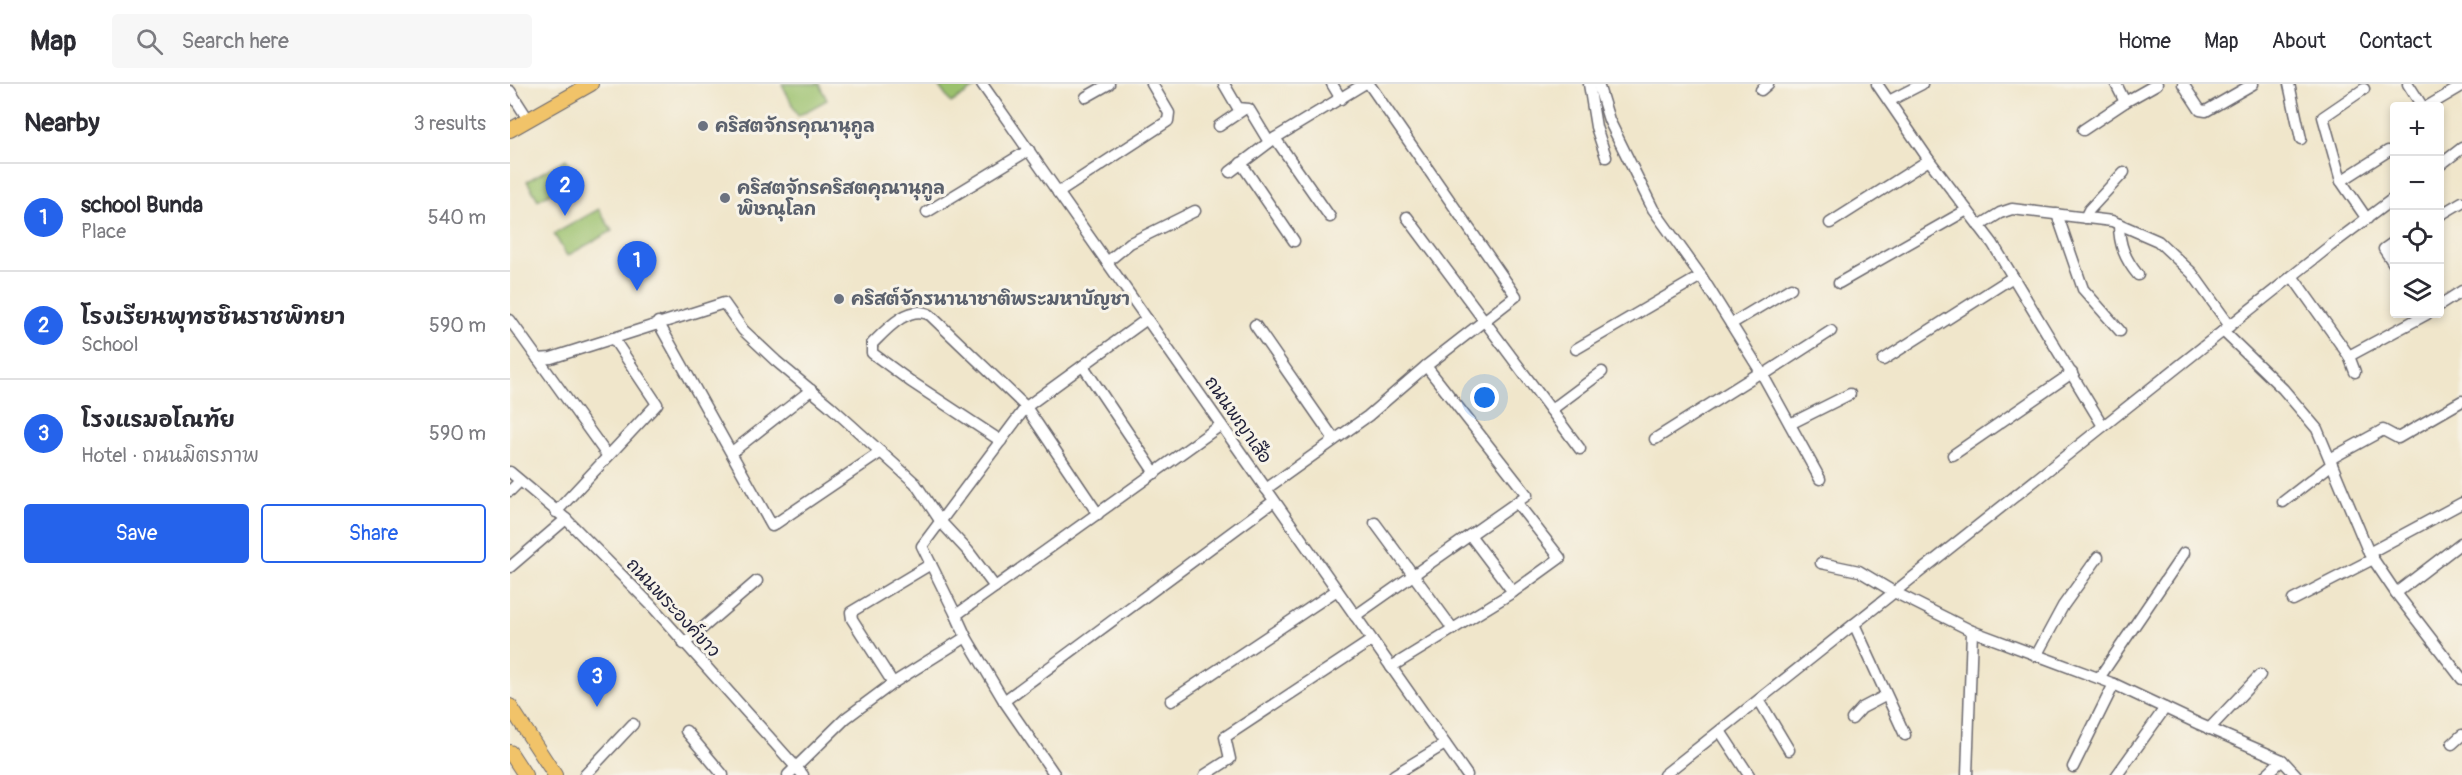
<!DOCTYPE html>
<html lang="en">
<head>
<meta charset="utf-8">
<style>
  :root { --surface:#fff; --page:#f7f7f7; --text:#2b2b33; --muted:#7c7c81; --line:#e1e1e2; --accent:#2563eb }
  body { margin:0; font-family:Pangolin,"Playpen Sans Thai",sans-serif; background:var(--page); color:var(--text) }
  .controls { position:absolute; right:18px; top:18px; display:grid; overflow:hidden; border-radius:6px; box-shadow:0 3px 9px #0003 }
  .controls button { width:54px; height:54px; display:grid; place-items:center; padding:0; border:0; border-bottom:2px solid var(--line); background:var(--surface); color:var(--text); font:30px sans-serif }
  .you { position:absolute; left:975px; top:314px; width:21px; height:21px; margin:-15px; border:4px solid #fff; border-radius:50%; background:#1a73e8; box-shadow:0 0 0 9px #1a73e833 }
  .badge { display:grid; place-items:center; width:39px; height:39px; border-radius:50%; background:var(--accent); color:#fff; font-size:20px; font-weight:700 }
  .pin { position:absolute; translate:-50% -50px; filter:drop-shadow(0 2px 3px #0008) }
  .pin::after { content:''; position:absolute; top:32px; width:21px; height:18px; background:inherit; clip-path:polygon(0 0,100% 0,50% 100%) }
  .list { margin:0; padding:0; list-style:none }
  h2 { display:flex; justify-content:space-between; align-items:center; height:78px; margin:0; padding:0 24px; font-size:26px }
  h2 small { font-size:20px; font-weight:400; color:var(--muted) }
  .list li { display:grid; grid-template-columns:39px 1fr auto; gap:18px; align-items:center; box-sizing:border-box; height:108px; padding:0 24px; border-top:2px solid var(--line) }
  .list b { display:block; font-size:22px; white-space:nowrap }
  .list p { margin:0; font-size:20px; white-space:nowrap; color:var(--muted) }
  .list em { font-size:20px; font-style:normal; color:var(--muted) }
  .actions { display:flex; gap:12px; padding:18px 24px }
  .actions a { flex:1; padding:14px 0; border:2px solid var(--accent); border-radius:6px; text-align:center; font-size:21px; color:var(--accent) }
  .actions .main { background:var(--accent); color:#fff }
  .icon { flex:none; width:33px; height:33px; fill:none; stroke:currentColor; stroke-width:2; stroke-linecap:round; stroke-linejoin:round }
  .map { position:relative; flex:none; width:1952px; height:691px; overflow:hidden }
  header { display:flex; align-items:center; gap:36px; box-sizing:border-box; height:84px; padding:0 30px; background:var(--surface); border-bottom:2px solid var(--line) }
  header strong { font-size:28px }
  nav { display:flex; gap:33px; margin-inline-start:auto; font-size:21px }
  .search { width:420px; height:54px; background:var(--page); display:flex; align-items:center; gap:15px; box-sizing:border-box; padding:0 21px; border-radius:6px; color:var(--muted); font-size:22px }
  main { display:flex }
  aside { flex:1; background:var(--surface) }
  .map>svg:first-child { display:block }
</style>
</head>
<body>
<header>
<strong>Map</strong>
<div class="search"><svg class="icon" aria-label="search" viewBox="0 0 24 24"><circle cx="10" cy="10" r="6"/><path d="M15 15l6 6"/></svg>Search here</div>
<nav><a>Home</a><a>Map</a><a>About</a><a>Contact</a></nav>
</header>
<main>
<aside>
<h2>Nearby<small>3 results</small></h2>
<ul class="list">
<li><span class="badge">1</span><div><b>school Bunda</b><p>Place</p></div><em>540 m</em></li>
<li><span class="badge">2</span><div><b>โรงเรียนพุทธชินราชพิทยา</b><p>School</p></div><em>590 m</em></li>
<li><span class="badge">3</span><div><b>โรงแรมอโณทัย</b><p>Hotel · ถนนมิตรภาพ</p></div><em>590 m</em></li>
</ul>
<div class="actions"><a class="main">Save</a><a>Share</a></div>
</aside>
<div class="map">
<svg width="1952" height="691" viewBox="0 0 1952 691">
  <rect width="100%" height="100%" fill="#f7f3e8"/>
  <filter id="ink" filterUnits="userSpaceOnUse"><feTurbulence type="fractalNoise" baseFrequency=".0167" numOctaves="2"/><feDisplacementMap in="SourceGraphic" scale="12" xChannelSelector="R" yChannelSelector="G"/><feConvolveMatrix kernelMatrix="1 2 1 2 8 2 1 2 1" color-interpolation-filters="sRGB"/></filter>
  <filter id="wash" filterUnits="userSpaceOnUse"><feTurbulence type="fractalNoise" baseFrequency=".008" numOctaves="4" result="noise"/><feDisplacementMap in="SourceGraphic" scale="24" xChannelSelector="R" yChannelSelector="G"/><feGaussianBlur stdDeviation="1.35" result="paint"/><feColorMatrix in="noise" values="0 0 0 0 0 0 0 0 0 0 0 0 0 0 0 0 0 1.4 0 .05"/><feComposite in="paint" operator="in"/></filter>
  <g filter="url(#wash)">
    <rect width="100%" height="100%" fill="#f0e6cb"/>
    <!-- green -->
    <g fill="#9bc16d" stroke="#5e7254" stroke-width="1.5">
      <path d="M272 0H309L317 16 288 32Z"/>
      <path d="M427 0H462L465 4 441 19Z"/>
      <path d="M56 75 67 94 28 116 17 97Z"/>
      <path d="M89 125 102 147 57 172 44 150Z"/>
    </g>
  </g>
  <g filter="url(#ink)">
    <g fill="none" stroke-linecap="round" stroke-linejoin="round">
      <defs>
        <g id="minor">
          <path d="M472 0 957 691"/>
          <path d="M714 0 728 24 739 25 759 58"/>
          <path d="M822 0 831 15"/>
          <path d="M1079 0 1086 43 1096 73"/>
          <path d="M1088 0 1099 36 1143 125 1191 192 1251 288 1310 395"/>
          <path d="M1367 0 1419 76 1483 160 1593 342"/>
          <path d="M1606 0 1615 18 1647 0"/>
          <path d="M1673 0 1690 26 1696 27 1743 0"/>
          <path d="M1779 0 1791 55"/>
          <path d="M1898 0 1912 22"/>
          <path d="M1854 5 1813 33 1831 97 1857 135"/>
          <path d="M1251 6 1258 0"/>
          <path d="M0 7 18 35"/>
          <path d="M576 13 599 0"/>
          <path d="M1379 17 1412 0"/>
          <path d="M1918 22 1952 2"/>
          <path d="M709 42 734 25"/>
          <path d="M1573 46 1615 18"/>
          <path d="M765 54 820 133"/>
          <path d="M731 79 784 157"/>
          <path d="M1930 81 1952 64"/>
          <path d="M720 88 765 54 854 0"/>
          <path d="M1831 97 1878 67"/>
          <path d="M548 109 658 37 659 29 642 0"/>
          <path d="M417 128 519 66"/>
          <path d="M1547 130 1573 205 1610 247"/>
          <path d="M1930 131 1952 118"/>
          <path d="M897 133 1070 365"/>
          <path d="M1575 134 1579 126 1614 88"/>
          <path d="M1320 139 1419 76"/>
          <path d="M1609 140C1609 161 1615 175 1628 191"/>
          <path d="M1469 142 1490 129 1502 125 1602 137 1648 157 1682 189 1720 242"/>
          <path d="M1884 158 1874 165 1884 180"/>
          <path d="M597 178 620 159 685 127"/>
          <path d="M1782 192 1839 272 1917 230"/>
          <path d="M1329 199 1457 126"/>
          <path d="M1930 221 1952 207"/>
          <path d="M0 236 97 371"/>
          <path d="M148 238 262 442 371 368"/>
          <path d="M1221 240 1281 204"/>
          <path d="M745 241 824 355"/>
          <path d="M1713 247 1773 305 1807 345 1859 469 1886 509 1952 595"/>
          <path d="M1066 265 1191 192"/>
          <path d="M1839 272 1845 288"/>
          <path d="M28 275 41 274 214 219 233 246 266 277 320 322 405 399 431 438 458 467 485 503"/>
          <path d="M1373 276 1503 193"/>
          <path d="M573 282 645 389"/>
          <path d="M1253 291 1321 247"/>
          <path d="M1041 326 1092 288"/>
          <path d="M1280 340 1340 310"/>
          <path d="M1145 355 1251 288"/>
          <path d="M491 357 400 297 362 269V260C375 247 399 219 420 231L516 323 588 430"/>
          <path d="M222 368 301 306"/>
          <path d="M1443 371 1562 289"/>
          <path d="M1820 375 1873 346 1888 354 1952 317"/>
          <path d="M0 388 56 435 141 521 293 691"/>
          <path d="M756 405 858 332 916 282 1006 212 859 0"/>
          <path d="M0 407 10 397"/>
          <path d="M1773 418 1822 380"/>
          <path d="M46 428 147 320 103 254"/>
          <path d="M865 439 943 545"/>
          <path d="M960 451 1003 508"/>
          <path d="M1859 469 1952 419"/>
          <path d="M1311 479 1349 487 1384 508 1462 547 1604 600 1689 640 1772 676 1786 691"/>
          <path d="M0 483 56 435"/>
          <path d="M1886 509 1951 459"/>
          <path d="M1783 516 1863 475"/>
          <path d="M446 531 412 462 516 323 637 235"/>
          <path d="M845 532 1017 411 916 282"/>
          <path d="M1344 540 1395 651"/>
          <path d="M456 553 494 617 764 417"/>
          <path d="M174 560 247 497"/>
          <path d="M1526 572 1553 522 1588 473"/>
          <path d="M881 583 1003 508 1050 474 1007 419"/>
          <path d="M1589 594 1674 469"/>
          <path d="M383 599 342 535 341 528 421 480"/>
          <path d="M1249 616 1279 666"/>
          <path d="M494 617 545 691"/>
          <path d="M661 617 827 506"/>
          <path d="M1342 635 1352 624 1375 612"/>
          <path d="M1699 645 1750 591"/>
          <path d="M176 647 213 691"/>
          <path d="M1210 647 1239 691"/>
          <path d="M1942 660 1952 651"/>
          <path d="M1563 683 1604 600"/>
          <path d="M75 691 123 640"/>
          <path d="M278 691 336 634 383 599 456 553 446 531 711 341"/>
          <path d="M695 691 720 675 715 653 862 556"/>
          <path d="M884 691 935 660"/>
          <path d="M1154 691 1820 162 1884 114"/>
          <path d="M1457 691 1462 547"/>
          <path d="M1607 691 1655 624"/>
          <path d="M1756 691 1772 676"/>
        </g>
        <g id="major">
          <path d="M0 46 81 0"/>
          <path d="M0 622 45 691"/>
          <path d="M0 668 15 691"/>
        </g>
      </defs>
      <!-- minor casing -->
      <use href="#minor" stroke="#6a676d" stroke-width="13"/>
      <!-- major casing -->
      <use href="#major" stroke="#6a676d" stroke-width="16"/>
      <!-- minor -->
      <use href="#minor" stroke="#fff" stroke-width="10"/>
      <!-- major -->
      <use href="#major" stroke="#f1c369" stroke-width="14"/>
    </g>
  </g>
  <!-- markers -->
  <g fill="#6b7280" stroke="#f7f3e8" stroke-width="2">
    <circle cx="193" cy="42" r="6"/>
    <circle cx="215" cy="114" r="6"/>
    <circle cx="329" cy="215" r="6"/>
  </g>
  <g text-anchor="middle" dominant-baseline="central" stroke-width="6" stroke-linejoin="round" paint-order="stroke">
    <!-- worship labels -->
    <g font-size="18" font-weight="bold" fill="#5b616d" stroke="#f7f3e8" text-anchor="start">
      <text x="205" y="42">คริสตจักรคุณานุกูล</text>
      <text x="227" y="104">คริสตจักรคริสตคุณานุกูล<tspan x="227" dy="21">พิษณุโลก</tspan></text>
      <text x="341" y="215">คริสต์จักรนานาชาติพระมหาบัญชา</text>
    </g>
    <!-- street labels -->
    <g font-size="18" fill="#22223b" stroke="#f7f3e8">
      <text transform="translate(728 336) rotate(55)">ถนนพญาเสือ</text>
      <text transform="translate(163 524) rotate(47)">ถนนพระองค์ขาว</text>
    </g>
  </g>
</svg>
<div class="controls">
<button>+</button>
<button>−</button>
<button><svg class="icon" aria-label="locate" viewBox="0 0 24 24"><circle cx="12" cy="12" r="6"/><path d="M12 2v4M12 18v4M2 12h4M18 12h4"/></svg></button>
<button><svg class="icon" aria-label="layers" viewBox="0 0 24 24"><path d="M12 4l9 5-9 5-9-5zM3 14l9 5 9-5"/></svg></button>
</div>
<div class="you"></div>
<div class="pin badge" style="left:127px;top:207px">1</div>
<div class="pin badge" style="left:55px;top:132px">2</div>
<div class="pin badge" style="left:87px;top:623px">3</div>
</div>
</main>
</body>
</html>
